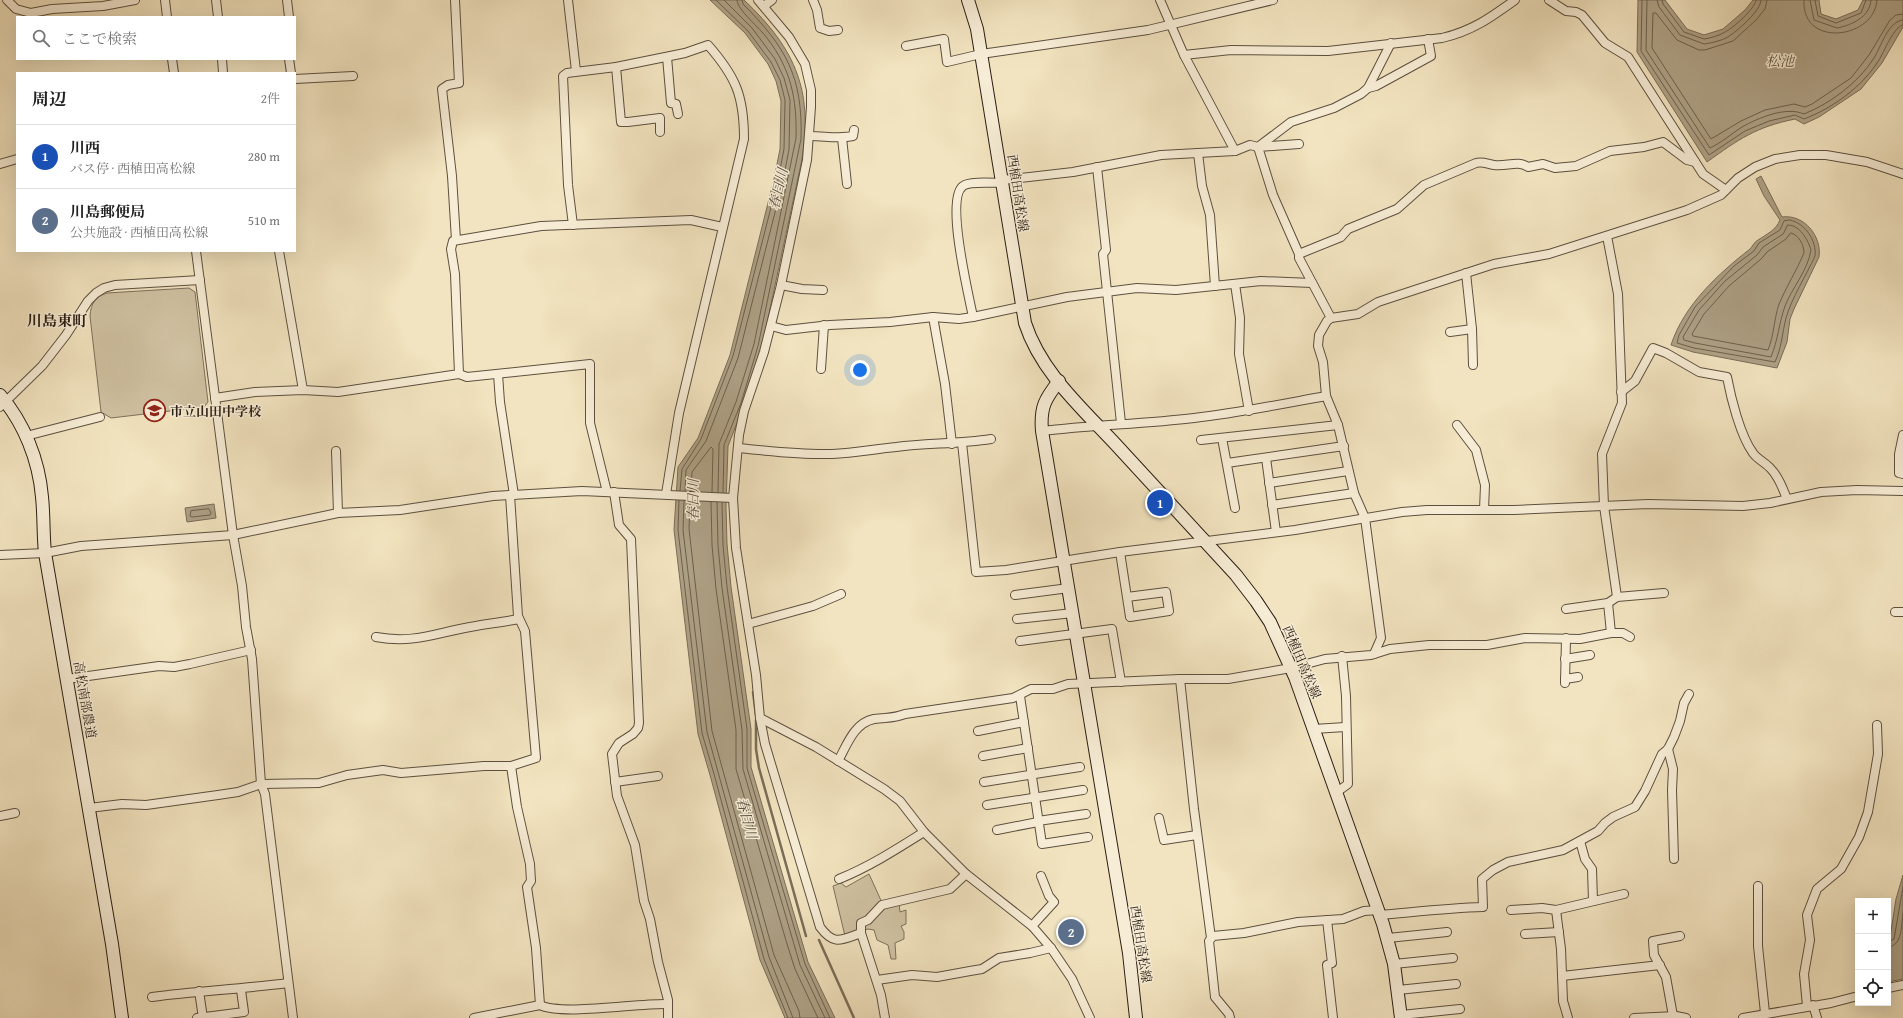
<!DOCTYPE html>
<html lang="ja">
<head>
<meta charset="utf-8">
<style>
  :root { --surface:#fff; --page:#f6f6f6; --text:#222; --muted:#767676; --line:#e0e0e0; --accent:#8f2418 }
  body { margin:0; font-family:"Gentium Book Plus","Noto Serif JP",serif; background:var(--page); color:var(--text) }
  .controls { position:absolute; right:12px; bottom:12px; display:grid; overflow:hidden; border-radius:0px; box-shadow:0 4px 16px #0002 }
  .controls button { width:36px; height:36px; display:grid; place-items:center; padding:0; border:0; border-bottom:1px solid var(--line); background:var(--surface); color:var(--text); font:20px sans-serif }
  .you { position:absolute; left:860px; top:370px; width:14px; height:14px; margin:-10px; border:3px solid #fff; border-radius:50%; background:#1a73e8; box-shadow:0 0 0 6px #1a73e833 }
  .badge { display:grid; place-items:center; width:26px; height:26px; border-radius:50%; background:var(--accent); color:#fff; font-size:13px; font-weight:700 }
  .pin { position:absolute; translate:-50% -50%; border:2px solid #fff; box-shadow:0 1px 4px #0006 }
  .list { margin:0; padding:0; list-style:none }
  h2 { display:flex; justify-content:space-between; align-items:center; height:52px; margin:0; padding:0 16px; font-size:17px }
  h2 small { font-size:13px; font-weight:400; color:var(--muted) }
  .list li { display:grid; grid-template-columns:26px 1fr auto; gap:12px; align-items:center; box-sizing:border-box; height:64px; padding:0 16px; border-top:1px solid var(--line) }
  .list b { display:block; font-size:15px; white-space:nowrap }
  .list p { margin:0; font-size:13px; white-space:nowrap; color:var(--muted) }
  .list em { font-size:13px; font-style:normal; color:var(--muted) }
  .icon { flex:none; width:22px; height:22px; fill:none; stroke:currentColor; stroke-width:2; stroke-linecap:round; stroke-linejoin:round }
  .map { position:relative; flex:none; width:1903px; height:1018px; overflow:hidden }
  .search { position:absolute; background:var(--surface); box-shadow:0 4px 16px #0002; left:16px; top:16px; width:280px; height:44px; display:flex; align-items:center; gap:10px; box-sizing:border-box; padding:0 14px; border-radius:0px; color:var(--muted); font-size:15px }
  .panel { position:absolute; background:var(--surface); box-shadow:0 4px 16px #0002; left:16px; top:72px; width:280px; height:180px; border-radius:0px }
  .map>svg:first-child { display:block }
</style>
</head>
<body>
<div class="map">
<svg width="1903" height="1018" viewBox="0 0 1903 1018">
  <rect width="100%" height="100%" fill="#f2e4c0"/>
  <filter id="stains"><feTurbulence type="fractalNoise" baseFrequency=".005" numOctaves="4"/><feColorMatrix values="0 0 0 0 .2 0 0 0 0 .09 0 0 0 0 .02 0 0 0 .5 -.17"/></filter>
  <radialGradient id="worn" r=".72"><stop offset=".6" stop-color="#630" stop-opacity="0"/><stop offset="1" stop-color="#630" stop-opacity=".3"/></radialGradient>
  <!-- green -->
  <g fill="#d0c2a3" stroke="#7e705c">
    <path d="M189 288 195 292 208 402 204 407 111 418 101 412 90 316C91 303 95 297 107 293Z"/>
    <path d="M869 874 884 907 899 903 900 912 906 910V924L901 926 904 932V939L895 943 896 959H891L888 945 877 940 874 930 868 929 845 936 833 886 841 883 846 887Z"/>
  </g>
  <!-- water -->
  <g fill="#aea186" stroke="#7a6d58">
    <path d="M710 0H744C797 50 814 93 801 164L762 346 744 405 728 446 726 507 727 544 731 587 751 729V767L808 962 835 1018H785L760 960 710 775 698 734 674 530 678 467 698 438 730 355 774 179 780 149 781 101 776 81 768 64 745 33Z"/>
    <path d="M1638 0H1665L1687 29 1704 35 1723 29 1745 10 1753 0H1819L1821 14 1836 19 1858 10 1863 0H1903V27L1882 63 1861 89 1819 117 1804 124 1795 119C1756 127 1739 139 1707 162L1637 52Z"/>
    <path d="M1761 176 1782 217C1804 214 1822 236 1819 257L1794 309 1790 319 1787 342 1777 368 1693 352 1671 345C1684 305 1718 274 1750 249 1753 246 1754 242 1758 240 1767 234 1776 230 1780 220L1764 196 1756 179Z"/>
    <path d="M214 504 216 518 187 522 185 508Z"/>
    <path d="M1903 875V979L1888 982V950L1896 899Z"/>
  </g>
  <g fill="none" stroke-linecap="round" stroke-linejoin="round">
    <!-- shore -->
    <g stroke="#6c604d" stroke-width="1">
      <path d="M1642 0 1641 51 1709 155 1745 131 1769 121 1795 115 1804 119C1833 108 1862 87 1879 60 1884 52 1894 26 1903 25"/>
      <path d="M1647 0 1646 50 1710 148C1721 143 1731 134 1742 127 1758 118 1786 106 1804 114 1831 103 1858 83 1874 58 1881 47 1888 21 1903 20"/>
      <path d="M1657 0 1659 7 1680 35 1704 44C1711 43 1721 41 1728 37 1737 31 1761 11 1761 0"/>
      <path d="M1662 0 1663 4 1684 32 1704 39C1710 38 1719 36 1725 32 1733 28 1755 9 1756 0"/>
      <path d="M1767 0 1765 9 1756 20 1733 41 1705 50H1699L1677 40 1656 13H1653L1652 48 1711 139 1741 121 1765 110 1794 104 1805 107 1812 104 1851 78 1869 55 1890 20 1896 15 1903 14"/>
      <path d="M1804 0C1801 49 1875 39 1877 0"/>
      <path d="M1810 0 1814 20 1837 28C1852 25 1870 17 1871 0"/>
      <path d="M1815 0 1818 16 1836 23 1861 13 1866 0"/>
      <path d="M1790 220C1805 223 1817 241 1815 256 1806 276 1792 297 1786 318 1782 334 1782 346 1775 362L1694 348 1677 343 1679 335 1695 307 1734 266 1754 251 1759 243 1780 230 1784 221Z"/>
      <path d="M1788 225C1800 225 1808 240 1811 250 1808 270 1792 288 1785 306 1779 323 1778 340 1771 357L1695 343 1684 340 1683 337 1699 310 1725 281 1757 255 1763 247 1783 234Z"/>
      <path d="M1791 233C1799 235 1804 245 1804 253 1797 270 1786 287 1779 304 1774 319 1774 335 1768 350L1693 336 1692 334 1704 314 1729 286 1761 259 1767 252 1786 239Z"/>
      <path d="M680 491 682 469 701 439 733 356 778 180 784 149 785 100 780 80 771 62 748 31 716 0"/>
      <path d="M685 491 686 470 706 441 738 358 783 181 789 149 790 100 784 78 775 59 752 28 724 0"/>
      <path d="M691 491 692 472 711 447 713 449 712 492"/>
      <path d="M718 492 719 444 736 402 754 344 796 138C797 99 791 69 767 38 760 28 737 10 737 0"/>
      <path d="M723 493 724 445 741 403 758 346 801 139C803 77 786 47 743 4L742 0"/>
      <path d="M679 500 678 530 702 733 714 774 764 959 788 1018"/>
      <path d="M684 501 683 530 707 732 769 957 793 1018"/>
      <path d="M690 501 689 529 712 731 774 955 799 1011 800 1018"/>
      <path d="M711 502 712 545 716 589 736 730V769L787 944 795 969 818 1018"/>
      <path d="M717 502 718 545 722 588 742 730 743 769 800 965 825 1018"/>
      <path d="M722 503 723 545 727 587 747 729V768L805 964 830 1018"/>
      <path d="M209 509 211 513 210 515 192 517 190 516 191 511Z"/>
      <path d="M1888 942 1894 939 1903 887"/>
      <path d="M1888 947C1903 946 1901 925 1903 913"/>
    </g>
    <!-- stream -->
    <g stroke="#7a6d58" stroke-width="2.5">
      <path d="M753 692 756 715"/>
      <path d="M756 720V749L759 768 806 936"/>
      <path d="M819 940 854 1018"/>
    </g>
    <defs>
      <g id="street">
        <path d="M7 0 16 9 31 13 52 9 103 6 135 0"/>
        <path d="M165 0 167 17"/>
        <path d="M216 0 218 17"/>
        <path d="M287 0 289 17"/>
        <path d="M455 0 459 83 448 85 442 89 452 176 456 240"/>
        <path d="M568 0 576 71"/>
        <path d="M758 0 789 37 805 64 811 90V107L807 160 781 285 764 352 744 411 739 435 733 498 736 548 756 675 760 718 816 747 884 789 900 801 924 832 966 874 1032 926 1051 948 1072 979 1090 1018"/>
        <path d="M813 0 817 10 820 28 829 31 838 30"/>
        <path d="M1160 0 1184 55 1231 50 1328 51 1442 38C1472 31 1490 18 1515 0"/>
        <path d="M1549 0 1566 11 1576 12 1582 15 1605 43 1628 57 1703 174 1726 190"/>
        <path d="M764 6 772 0"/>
        <path d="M906 46 944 39 947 62 981 54 1148 30 1273 0"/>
        <path d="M1184 55 1235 151"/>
        <path d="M667 57 671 103 676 104 678 114"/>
        <path d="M172 59 174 73"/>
        <path d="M222 59 223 73"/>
        <path d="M289 59 291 73"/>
        <path d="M616 67 621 122H628L660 118V132"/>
        <path d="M295 79 353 76"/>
        <path d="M1368 88 1376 86 1431 56 1428 39"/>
        <path d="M810 136C825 136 839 139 853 136L854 130"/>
        <path d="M842 138 847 184"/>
        <path d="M1299 144 1258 147 1273 195 1299 254V258L1331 318"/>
        <path d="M1198 153 1202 186 1210 215 1215 286"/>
        <path d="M0 164 17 159"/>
        <path d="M1097 167 1106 250 1103 254 1121 423"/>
        <path d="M1002 180 1073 172 1161 155 1235 151 1250 145 1258 147 1291 122 1334 108 1361 94 1368 88 1391 43"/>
        <path d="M1002 183C994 183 969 181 963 186 945 199 969 296 973 317L1067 297 1137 288 1176 290 1261 281 1312 283"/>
        <path d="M573 225 568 185 563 76 567 73 616 67 685 53 708 45C736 77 744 96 744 139L679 413 666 494"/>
        <path d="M1607 236 1618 294 1622 403 1602 454 1604 506 1617 597"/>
        <path d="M196 251 233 535 242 586 246 627 252 659 261 784 265 794 293 1018"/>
        <path d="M279 251 303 390"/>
        <path d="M1299 254 1341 237 1348 229 1397 209 1424 185 1476 163C1483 161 1487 164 1494 165 1506 167 1518 160 1528 167L1543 164 1555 168 1576 166 1610 151 1644 147 1663 142 1687 160 1695 162"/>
        <path d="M1466 273 1472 329 1473 365"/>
        <path d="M1235 284 1240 318 1239 354 1249 411"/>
        <path d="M781 285 802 289 823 290"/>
        <path d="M933 317 945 384 952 444"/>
        <path d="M771 326 786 330 830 325 890 322 933 317 959 319 973 317"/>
        <path d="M1450 332 1472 329"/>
        <path d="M821 369 824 325"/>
        <path d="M459 374 467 377 590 364V423L607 492"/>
        <path d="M498 374 500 402 514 495"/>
        <path d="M1621 392 1635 381 1653 348 1666 353 1699 372 1727 377C1731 398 1740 435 1753 453 1757 459 1766 463 1771 469 1779 477 1783 489 1787 499"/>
        <path d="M215 398 255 392 303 390 338 392 459 374 455 274 451 249 453 241 541 226 691 220 722 227"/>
        <path d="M0 407 42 366 66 335 88 301 96 293 104 288 115 285 200 280"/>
        <path d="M1457 425 1476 450 1485 485 1484 510"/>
        <path d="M1042 431C1093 425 1144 424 1194 418 1238 413 1282 404 1326 396"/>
        <path d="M1903 435 1899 454V473L1903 474"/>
        <path d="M26 436 100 417"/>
        <path d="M1222 438 1235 508"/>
        <path d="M1201 440 1338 425"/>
        <path d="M962 443 976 572 1006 570 1120 552 1295 530 1402 512 1427 510H1514L1648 504 1743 506 1770 503 1821 492 1857 490 1903 491"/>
        <path d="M738 448C769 451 801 455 832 454 854 453 875 449 896 447 928 443 959 444 991 439"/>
        <path d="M336 451 338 513"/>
        <path d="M1266 458 1276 532"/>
        <path d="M1227 463 1344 446"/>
        <path d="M1269 483 1348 471"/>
        <path d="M614 492 619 525 631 539 639 723 638 728 633 734 619 743 612 754 617 796 635 845 644 901 650 919 658 962 668 1000V1018"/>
        <path d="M1272 505 1354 493"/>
        <path d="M1120 552 1130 617 1169 611 1166 592 1127 597"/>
        <path d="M0 555 45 553 81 546 233 535 338 513 400 510 493 496 582 491 733 498"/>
        <path d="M1015 595 1069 588"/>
        <path d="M1608 603 1611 633"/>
        <path d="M1566 609 1608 603 1617 597 1664 593"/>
        <path d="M1895 612H1903"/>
        <path d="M1017 619 1073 613"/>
        <path d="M748 624 813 606 841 594"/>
        <path d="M376 637C413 644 435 633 470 627 487 624 503 622 519 619"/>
        <path d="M1020 641 1112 629 1121 682"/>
        <path d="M1374 654 1381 638 1365 518 1354 493 1338 425 1326 396 1323 362 1318 346 1319 335 1327 321 1331 318 1358 314 1378 302 1494 264 1549 254 1687 210 1721 195 1738 178 1755 167 1775 159 1800 155H1826L1867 162 1903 174"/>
        <path d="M1565 659 1590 655"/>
        <path d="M67 679 159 666 174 667 190 664 251 650"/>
        <path d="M1180 679 1194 809 1211 938"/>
        <path d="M1565 679 1578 677"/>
        <path d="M1565 683 1566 638"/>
        <path d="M1020 696 1042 844 1088 837"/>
        <path d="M760 718 765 744 820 927C834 946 841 940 861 933L881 995 885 1018"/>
        <path d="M1314 729 1345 727"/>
        <path d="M978 731 1024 722"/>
        <path d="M1668 749 1673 769 1672 790 1674 859"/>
        <path d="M983 756 1028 748"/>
        <path d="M838 761C847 745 854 723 874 719 886 717 892 719 905 714L1013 698 1031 689H1053L1068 684 1180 679H1228L1291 668 1325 659 1371 655 1390 649 1429 645H1487L1525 638 1580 639 1611 633H1623L1630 637"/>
        <path d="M511 766 517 807 530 864 531 881 527 887 536 948 540 1005"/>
        <path d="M615 782 658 776"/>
        <path d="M984 782 1080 767"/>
        <path d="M1337 792 1348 784 1346 696 1342 656"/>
        <path d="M987 805 1083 790"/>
        <path d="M89 808 122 804 146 805 218 795 238 792 261 784 319 783 347 775 383 770 401 773 484 766H511L536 758 525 631 518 616 510 495"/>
        <path d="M0 816 15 813"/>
        <path d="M1159 818 1164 840 1197 835"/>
        <path d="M1038 821 1086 814"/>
        <path d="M997 830 1038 822"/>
        <path d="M1580 841 1585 859 1592 869 1593 901"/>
        <path d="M839 879C869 867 897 849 924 832"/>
        <path d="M1758 886V946L1765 1013"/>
        <path d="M1511 910 1542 908 1556 910 1624 894"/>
        <path d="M1556 910 1561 949 1563 1001 1568 1018"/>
        <path d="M1380 915C1415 912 1449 908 1483 907L1482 879 1493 870 1508 862 1563 850 1598 831 1605 823 1613 817 1635 807 1645 791 1662 754 1668 749 1674 737 1680 721 1684 703 1689 694"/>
        <path d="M1327 920 1332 963 1327 965 1333 1018"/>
        <path d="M1032 926 1054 902 1049 896 1041 876"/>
        <path d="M861 933V923L868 920 882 905 950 889 966 874"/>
        <path d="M1525 934 1559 932"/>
        <path d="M1388 938 1447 932"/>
        <path d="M1394 964 1453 958"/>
        <path d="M1562 976 1660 965"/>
        <path d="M877 980 912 975 937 977 970 971 982 969 999 958 1030 953 1051 948"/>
        <path d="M1888 988 1903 985"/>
        <path d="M1398 990 1456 984"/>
        <path d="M199 991 203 1018"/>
        <path d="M152 997C198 991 243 989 288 983"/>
        <path d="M1813 1005 1817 1018"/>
        <path d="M1807 1006 1804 974 1810 940 1807 915 1817 889 1841 869 1859 837 1868 812 1878 754 1877 725"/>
        <path d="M1401 1015 1460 1009"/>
        <path d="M1673 1016 1666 977 1654 955 1653 941 1680 936"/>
        <path d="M197 1018 244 1012 241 990"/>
        <path d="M474 1018 540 1005C562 1016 638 1003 667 1004"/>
        <path d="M1230 1018 1229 1014 1215 997 1209 941 1213 936 1244 933 1298 922 1343 919 1364 911 1379 910"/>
        <path d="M1634 1018 1676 1016 1686 1018"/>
        <path d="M1743 1018 1831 1003 1858 996"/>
      </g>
      <g id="secondary">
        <path d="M968 0 977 29 1025 323C1041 373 1084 410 1119 448 1158 490 1197 533 1236 575L1256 601 1270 622 1295 677 1383 924 1394 964 1401 1018"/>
        <path d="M1059 381C1045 399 1040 407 1042 431L1129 953 1136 1018"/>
        <path d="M0 395C24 423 39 460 42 497 44 515 43 534 45 553L112 944 122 1018"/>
      </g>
    </defs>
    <!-- street casing -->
    <use href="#street" stroke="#5d503f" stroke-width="10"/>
    <!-- secondary casing -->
    <use href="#secondary" stroke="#2b1e14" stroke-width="14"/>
    <!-- street -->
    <use href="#street" stroke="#f7edd6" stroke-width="8"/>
    <!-- secondary -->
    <use href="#secondary" stroke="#f7edd6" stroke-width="12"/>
  </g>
  <!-- icons -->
  <defs>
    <symbol id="school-ring" viewBox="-11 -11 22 22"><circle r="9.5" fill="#f7edd6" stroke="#8f2418" stroke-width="1.5"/><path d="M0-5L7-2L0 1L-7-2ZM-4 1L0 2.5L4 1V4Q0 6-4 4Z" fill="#8f2418"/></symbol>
  </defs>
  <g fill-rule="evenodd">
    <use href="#school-ring" x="142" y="398" width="25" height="25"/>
  </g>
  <g text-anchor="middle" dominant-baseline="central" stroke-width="3" stroke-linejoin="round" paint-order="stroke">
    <!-- street labels -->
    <g font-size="13" fill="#2b1e14" stroke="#f7edd6">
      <text transform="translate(1018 193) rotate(81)">西植田高松線</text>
      <text transform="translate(1302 662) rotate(67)">西植田高松線</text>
      <text transform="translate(85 700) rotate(80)">高松南部農道</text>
      <text transform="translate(1141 944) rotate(81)">西植田高松線</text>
    </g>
    <!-- poi labels -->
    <g font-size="13" font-weight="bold" fill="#2b1e14" stroke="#f7edd6" text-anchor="start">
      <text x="170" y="411">市立山田中学校</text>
    </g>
    <!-- water labels -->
    <g font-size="14" font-style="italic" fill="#5f5242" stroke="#f7edd6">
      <text x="1780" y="61">松池</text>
      <text transform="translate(778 189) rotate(-77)">春日川</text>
      <text transform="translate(693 500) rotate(-90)">春日川</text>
      <text transform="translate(747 818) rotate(75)">春日川</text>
    </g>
    <!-- quarter labels -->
    <g font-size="15" font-weight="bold" fill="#2b1e14" stroke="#f7edd6">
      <text x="57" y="320">川島東町</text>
    </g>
  </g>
  <rect width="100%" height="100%" filter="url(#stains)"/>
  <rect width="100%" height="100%" fill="url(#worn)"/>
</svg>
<div class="controls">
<button>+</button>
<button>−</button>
<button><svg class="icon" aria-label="locate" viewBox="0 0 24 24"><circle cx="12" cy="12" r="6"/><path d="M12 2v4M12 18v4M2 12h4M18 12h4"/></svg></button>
</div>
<div class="you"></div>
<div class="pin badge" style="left:1160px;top:503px;background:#1a4fb4">1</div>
<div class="pin badge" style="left:1071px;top:932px;background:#5c6f8a">2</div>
<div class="search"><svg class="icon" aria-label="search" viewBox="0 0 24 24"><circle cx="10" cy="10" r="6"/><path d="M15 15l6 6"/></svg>ここで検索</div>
<section class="panel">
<h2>周辺<small>2件</small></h2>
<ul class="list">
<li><span class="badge" style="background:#1a4fb4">1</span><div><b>川西</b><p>バス停 · 西植田高松線</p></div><em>280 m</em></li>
<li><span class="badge" style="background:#5c6f8a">2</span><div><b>川島郵便局</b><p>公共施設 · 西植田高松線</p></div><em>510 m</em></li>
</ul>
</section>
</div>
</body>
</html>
